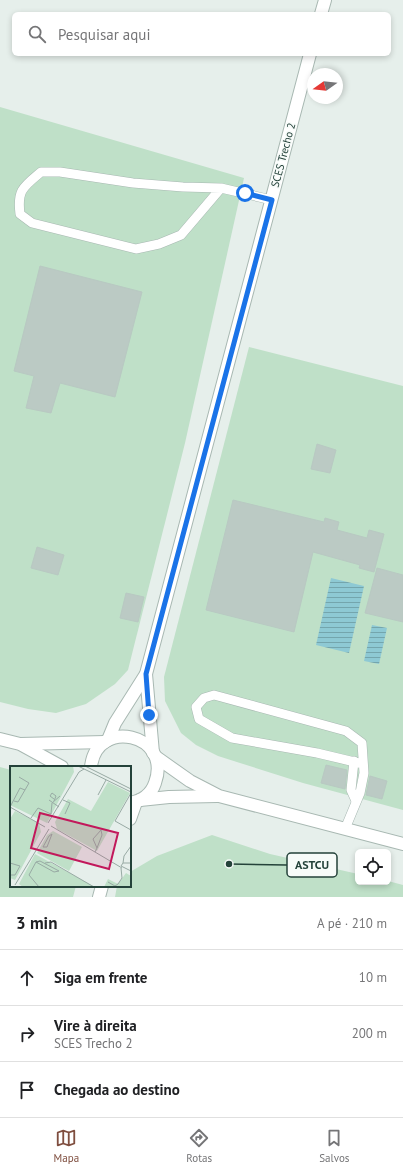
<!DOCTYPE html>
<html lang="pt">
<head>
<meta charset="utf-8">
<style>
  :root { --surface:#fff; --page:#f6f6f6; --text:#202124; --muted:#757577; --line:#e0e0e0; --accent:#7f4e3f }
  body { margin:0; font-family:"PT Sans",sans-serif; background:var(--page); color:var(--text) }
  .controls { position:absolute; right:12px; bottom:12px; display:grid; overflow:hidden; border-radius:6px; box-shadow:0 2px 6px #0003 }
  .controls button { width:36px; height:36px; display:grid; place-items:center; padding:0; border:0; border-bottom:1px solid var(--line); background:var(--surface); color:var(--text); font:20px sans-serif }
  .compass { position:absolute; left:307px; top:68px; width:36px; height:36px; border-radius:50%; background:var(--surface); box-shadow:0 2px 6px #0003; rotate:255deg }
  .stop { position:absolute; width:12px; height:12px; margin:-9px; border:3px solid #1a73e8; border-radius:50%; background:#fff }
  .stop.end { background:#1a73e8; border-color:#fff; box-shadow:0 1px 4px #0008 }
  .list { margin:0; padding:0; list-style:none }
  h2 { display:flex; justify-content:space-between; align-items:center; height:52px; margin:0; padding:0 16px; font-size:17px }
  h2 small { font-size:13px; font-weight:400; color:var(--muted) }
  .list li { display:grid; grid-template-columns:26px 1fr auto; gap:12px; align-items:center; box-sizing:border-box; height:56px; padding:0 16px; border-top:1px solid var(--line) }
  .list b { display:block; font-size:15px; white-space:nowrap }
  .list p { margin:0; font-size:13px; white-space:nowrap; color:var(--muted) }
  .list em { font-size:13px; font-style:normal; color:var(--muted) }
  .icon { flex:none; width:22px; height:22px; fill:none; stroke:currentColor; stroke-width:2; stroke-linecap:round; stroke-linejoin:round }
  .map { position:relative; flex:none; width:403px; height:897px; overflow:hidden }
  .search { position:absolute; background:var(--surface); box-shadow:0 2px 6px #0003; left:12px; right:12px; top:12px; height:44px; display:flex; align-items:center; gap:10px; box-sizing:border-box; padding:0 14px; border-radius:6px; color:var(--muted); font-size:15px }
  .sheet { height:220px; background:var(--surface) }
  nav { display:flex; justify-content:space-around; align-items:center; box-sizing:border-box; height:56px; border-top:1px solid var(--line); background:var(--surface); font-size:11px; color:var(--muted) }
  nav a { display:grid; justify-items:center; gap:2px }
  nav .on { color:var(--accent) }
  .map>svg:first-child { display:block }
</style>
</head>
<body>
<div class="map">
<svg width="403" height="897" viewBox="0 0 403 897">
  <defs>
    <pattern id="water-rules" width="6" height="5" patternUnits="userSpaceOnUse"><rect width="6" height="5" fill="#8ec9d4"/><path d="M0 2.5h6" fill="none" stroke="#74a5ad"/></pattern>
  </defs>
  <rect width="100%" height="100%" fill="#e6efeb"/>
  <!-- pitch -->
  <g fill="#bfe0c8">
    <path d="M0 107 244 178 185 443 128 670 115 684 86 704 56 713 28 709 0 702Z"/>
    <path d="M249 347 403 386V810L303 783 218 756 196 745 181 733 165 701 164 677Z"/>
    <path d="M0 767 11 770V886H76L73 897H0Z"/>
    <path d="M212 835 270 854 358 874V882L388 881 403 885V897H115L117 886H130V872L157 856Z"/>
  </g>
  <!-- water -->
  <g fill="url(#water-rules)">
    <path d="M331 578 364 586 349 653 316 645Z"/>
    <path d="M372 625 387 628 379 664 364 661Z"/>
  </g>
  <!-- building -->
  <g fill="#bbcac4" stroke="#b8c9c2">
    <path d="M40 266 142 292 115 397 60 383 51 413 26 408 34 376 14 371Z"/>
    <path d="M317 444 336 450 330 473 311 469Z"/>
    <path d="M233 500 324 522 325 518 339 522 337 530 367 538 369 530 384 534 374 572 359 568 360 565 313 552 294 632 206 610Z"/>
    <path d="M37 547 64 555 58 575 31 568Z"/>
    <path d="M377 568 403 575V622L365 613Z"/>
    <path d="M126 593 144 597 138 622 120 618Z"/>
    <path d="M326 765 347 770 345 789 321 783Z"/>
    <path d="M370 776 387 781 382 799 366 795Z"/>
  </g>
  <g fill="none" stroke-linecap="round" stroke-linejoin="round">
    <defs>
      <g id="service">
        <path d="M221 188 181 235 159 244 136 249 32 223 20 214C17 190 23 187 41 172H60L133 183 183 187 221 188 272 200"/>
        <path d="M354 761 351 790 356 801"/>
        <path d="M345 829 360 793 364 773 362 743 346 731 214 695 204 698 196 707 199 719 232 738 317 753 363 764"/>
      </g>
      <g id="tertiary">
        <path d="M321 14 325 0"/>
        <path d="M146 674 153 753"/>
        <path d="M0 739 20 744 105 742"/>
        <path d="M108 740 115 723 146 674 310 54"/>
        <path d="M22 745 62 767"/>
        <path d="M156 757 190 781 219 796 403 844"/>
        <path d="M91 767C96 717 173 733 155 783 151 795 141 801 130 803"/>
        <path d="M140 800 169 797 217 796"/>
        <path d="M130 819 136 802"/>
        <path d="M99 897 102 886"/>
      </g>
    </defs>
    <!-- service casing -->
    <use href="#service" stroke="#a8b8b2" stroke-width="10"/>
    <!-- tertiary casing -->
    <use href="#tertiary" stroke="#a8b8b2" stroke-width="14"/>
    <!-- service -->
    <use href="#service" stroke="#fff" stroke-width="9"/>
    <!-- tertiary -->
    <use href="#tertiary" stroke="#fff" stroke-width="12"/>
  </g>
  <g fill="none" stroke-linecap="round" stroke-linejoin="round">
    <!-- route -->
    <path stroke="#1a73e8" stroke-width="5" d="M149 715 146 674 272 200 245 193"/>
  </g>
  <g text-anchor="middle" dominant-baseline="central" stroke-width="3" stroke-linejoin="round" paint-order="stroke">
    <!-- street labels -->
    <g font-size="11" fill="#24423a" stroke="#f7fbf9">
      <text transform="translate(283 155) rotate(-75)">SCES Trecho 2</text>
    </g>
  </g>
  <!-- overview -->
  <g transform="translate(10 766)">
    <rect width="121" height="121" fill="#e6efeb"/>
    <path d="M0 0H63L64 6 37 57 0 39ZM98 16 120 27 87 85 47 63 45 56 58 33 81 45ZM5 45 29 57 31 66 5 114 0 112V53ZM43 65 72 81 59 105 27 87 37 69ZM25 88 85 121H13L9 118ZM116 107 121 110V121H94L98 113 108 118Z" fill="#bfe0c8"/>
    <path fill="none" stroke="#98aaa4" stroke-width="1" d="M68 0 121 26M75 0 121 23M121 27 105 55 121 64M88 29 96 14M44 33 40 30 42 27 46 30 44 35M39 34 49 41M53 34 60 37 55 48M4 35 8 36 19 17 9 11M0 41 35 61M0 41 10 22 15 24M21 52 28 42 41 48 42 37 50 30M38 57 69 6 74 3M41 60 112 102M42 68 37 81H33L39 70ZM85 86 87 82 92 69 91 64 83 73 87 82M26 96 44 106 49 105M0 97 10 100 5 109H0M35 97 41 96 84 121M113 97 114 90 121 80M121 97H113L111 100 121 105M98 116 105 120 108 118 112 112 111 102M5 119 39 63M29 121 19 109 26 96 30 95 49 105"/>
    <path fill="#c2185b" fill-opacity="0.15" stroke="#c2185b" stroke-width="2" d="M30 47 108 67 99 103 21 82Z"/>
    <rect width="121" height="121" fill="none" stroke="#24423a" stroke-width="2"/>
  </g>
  <!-- callouts -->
  <path fill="none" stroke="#24423a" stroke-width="1.5" d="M229 864L287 865"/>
  <circle fill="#24423a" stroke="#f7fbf9" stroke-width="1.5" cx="229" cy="864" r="4"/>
  <rect fill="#f7fbf9" stroke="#24423a" stroke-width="1.5" x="287" y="853" width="50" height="24" rx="4"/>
  <g font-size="12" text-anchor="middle" font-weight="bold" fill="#24423a">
    <text x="312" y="869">ASTCU</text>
  </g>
</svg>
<div class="controls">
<button><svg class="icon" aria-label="locate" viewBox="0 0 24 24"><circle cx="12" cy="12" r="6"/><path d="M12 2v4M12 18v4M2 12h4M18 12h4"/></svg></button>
</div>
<svg class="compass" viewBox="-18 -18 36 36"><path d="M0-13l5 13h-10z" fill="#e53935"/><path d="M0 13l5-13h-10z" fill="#757577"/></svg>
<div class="stop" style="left:245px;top:193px"></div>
<div class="stop end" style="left:149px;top:715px"></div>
<div class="search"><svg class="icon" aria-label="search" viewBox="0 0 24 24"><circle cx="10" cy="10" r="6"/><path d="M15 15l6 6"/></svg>Pesquisar aqui</div>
</div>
<section class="sheet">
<h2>3 min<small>A pé · 210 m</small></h2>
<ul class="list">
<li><svg class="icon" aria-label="ahead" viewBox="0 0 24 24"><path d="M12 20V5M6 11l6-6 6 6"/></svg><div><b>Siga em frente</b></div><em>10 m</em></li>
<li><svg class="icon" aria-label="right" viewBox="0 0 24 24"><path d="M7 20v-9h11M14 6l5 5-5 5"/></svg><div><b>Vire à direita</b><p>SCES Trecho 2</p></div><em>200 m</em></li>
<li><svg class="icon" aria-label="arrive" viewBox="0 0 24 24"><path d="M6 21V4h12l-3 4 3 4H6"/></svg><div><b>Chegada ao destino</b></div></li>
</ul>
</section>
<nav>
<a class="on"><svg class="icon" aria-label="map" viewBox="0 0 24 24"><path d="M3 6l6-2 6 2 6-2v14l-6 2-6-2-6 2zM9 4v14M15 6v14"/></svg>Mapa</a>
<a><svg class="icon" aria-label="directions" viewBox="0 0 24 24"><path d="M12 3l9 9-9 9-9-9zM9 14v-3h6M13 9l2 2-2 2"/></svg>Rotas</a>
<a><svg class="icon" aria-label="saved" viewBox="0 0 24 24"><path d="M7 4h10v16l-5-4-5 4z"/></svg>Salvos</a>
</nav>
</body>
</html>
